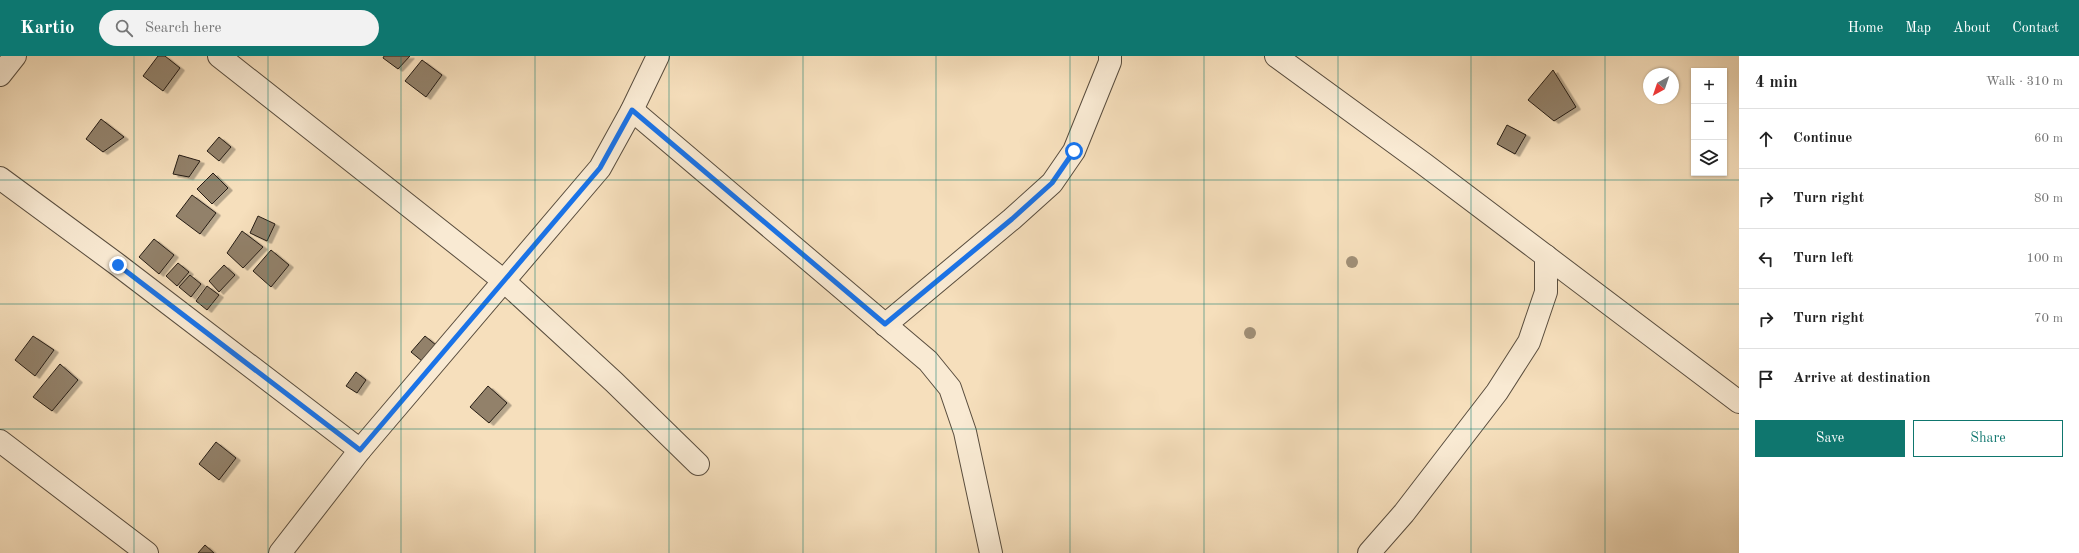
<!DOCTYPE html>
<html lang="en">
<head>
<meta charset="utf-8">
<style>
  :root { --surface:#fff; --page:#f2f2f2; --text:#222; --muted:#767676; --line:#e0e0e0; --accent:#0f766e }
  body { margin:0; font-family:"Old Standard TT",serif; background:var(--page); color:var(--text) }
  .controls { position:absolute; right:12px; top:12px; display:grid; overflow:hidden; border-radius:0px; box-shadow:0 1px 3px #0004 }
  .controls button { width:36px; height:36px; display:grid; place-items:center; padding:0; border:0; border-bottom:1px solid var(--line); background:var(--surface); color:var(--text); font:20px sans-serif }
  .compass { position:absolute; left:1643px; top:12px; width:36px; height:36px; border-radius:50%; background:var(--surface); box-shadow:0 1px 3px #0004; rotate:220deg }
  .stop { position:absolute; width:12px; height:12px; margin:-9px; border:3px solid #1a73e8; border-radius:50%; background:#fff }
  .stop.end { background:#1a73e8; border-color:#fff; box-shadow:0 1px 4px #0008 }
  .list { margin:0; padding:0; list-style:none }
  h2 { display:flex; justify-content:space-between; align-items:center; height:52px; margin:0; padding:0 16px; font-size:17px }
  h2 small { font-size:13px; font-weight:400; color:var(--muted) }
  .list li { display:grid; grid-template-columns:26px 1fr auto; gap:12px; align-items:center; box-sizing:border-box; height:60px; padding:0 16px; border-top:1px solid var(--line) }
  .list b { display:block; font-size:15px; white-space:nowrap }
  .list em { font-size:13px; font-style:normal; color:var(--muted) }
  .actions { display:flex; gap:8px; padding:12px 16px }
  .actions a { flex:1; padding:9px 0; border:1px solid var(--accent); border-radius:0px; text-align:center; font-size:14px; color:var(--accent) }
  .actions .main { background:var(--accent); color:#fff }
  .icon { flex:none; width:22px; height:22px; fill:none; stroke:currentColor; stroke-width:2; stroke-linecap:round; stroke-linejoin:round }
  .map { position:relative; flex:none; width:1739px; height:497px; overflow:hidden }
  header { display:flex; align-items:center; gap:24px; box-sizing:border-box; height:56px; padding:0 20px; background:var(--accent); color:#fff }
  header strong { font-size:19px }
  nav { display:flex; gap:22px; margin-inline-start:auto; font-size:14px }
  .search { width:280px; height:36px; background:var(--page); display:flex; align-items:center; gap:10px; box-sizing:border-box; padding:0 14px; border-radius:22px; color:var(--muted); font-size:15px }
  main { display:flex }
  aside { flex:1; background:var(--surface) }
  .map>svg:first-child { display:block }
</style>
</head>
<body>
<header>
<strong>Kartio</strong>
<div class="search"><svg class="icon" aria-label="search" viewBox="0 0 24 24"><circle cx="10" cy="10" r="6"/><path d="M15 15l6 6"/></svg>Search here</div>
<nav><a>Home</a><a>Map</a><a>About</a><a>Contact</a></nav>
</header>
<main>
<div class="map">
<svg width="1739" height="497" viewBox="0 0 1739 497">
  <defs>
    <filter id="shadow"><feDropShadow dx="4.5" dy="2.5" stdDeviation="0" flood-color="#0004"/></filter>
  </defs>
  <rect width="100%" height="100%" fill="#f6dfbc"/>
  <filter id="stains"><feTurbulence type="fractalNoise" baseFrequency=".005" numOctaves="4"/><feColorMatrix values="0 0 0 0 .2 0 0 0 0 .09 0 0 0 0 .02 0 0 0 .5 -.17"/></filter>
  <radialGradient id="worn" r=".72"><stop offset=".6" stop-color="#630" stop-opacity="0"/><stop offset="1" stop-color="#630" stop-opacity=".3"/></radialGradient>
  <!-- building -->
  <g fill="#92816b" stroke="#251c14" filter="url(#shadow)">
    <path d="M158 0H165L180 12 163 35 143 20Z"/>
    <path d="M384 0H410L398 13 383 2Z"/>
    <path d="M422 4 442 19 426 41 405 25Z"/>
    <path d="M1553 14 1576 51 1554 65 1528 44Z"/>
    <path d="M101 63 124 81 103 96 86 83Z"/>
    <path d="M1507 69 1526 79 1515 98 1497 88Z"/>
    <path d="M219 81 231 91 219 105 207 95Z"/>
    <path d="M179 99 200 105 189 121 173 118Z"/>
    <path d="M213 117 228 132 212 148 197 133Z"/>
    <path d="M192 139 216 157 200 178 176 160Z"/>
    <path d="M258 160 275 168 267 185 250 177Z"/>
    <path d="M242 175 263 191 243 212 227 197Z"/>
    <path d="M154 183 174 199 159 218 139 201Z"/>
    <path d="M271 194 289 209 271 231 253 215Z"/>
    <path d="M178 207 189 216 177 230 166 220Z"/>
    <path d="M224 209 235 219 219 236 209 225Z"/>
    <path d="M190 219 201 228 191 241 179 231Z"/>
    <path d="M207 230 219 239 207 254 196 245Z"/>
    <path d="M33 280 54 294 35 320 15 304Z"/>
    <path d="M425 280 442 294 428 310 411 296Z"/>
    <path d="M60 308 78 324 52 355 33 341Z"/>
    <path d="M356 316 366 324 357 337 346 330Z"/>
    <path d="M488 330 507 347 489 367 470 351Z"/>
    <path d="M216 386 236 402 219 424 199 408Z"/>
    <path d="M205 489 214 497H198Z"/>
  </g>
  <g fill="none" stroke-linecap="round" stroke-linejoin="round">
    <defs>
      <g id="street">
        <path d="M219 0 504 225 614 326 698 408"/>
        <path d="M1276 0 1424 108 1739 346"/>
        <path d="M0 19 15 0"/>
        <path d="M632 54 928 305 950 332 965 376 991 497"/>
        <path d="M0 122 118 209 360 394"/>
        <path d="M885 269 1012 163 1052 127 1074 95 1110 6V0"/>
        <path d="M0 385 147 497"/>
        <path d="M280 497 360 394 600 112 632 54 658 0"/>
        <path d="M1369 497 1404 457 1497 336 1529 286 1546 236V200"/>
      </g>
    </defs>
    <!-- street casing -->
    <use href="#street" stroke="#594d3e" stroke-width="24"/>
    <!-- street -->
    <use href="#street" stroke="#f9ead3" stroke-width="22"/>
  </g>
  <!-- trees -->
  <g fill="#a08f77">
    <circle cx="1352" cy="206" r="6"/>
    <circle cx="1250" cy="277" r="6"/>
  </g>
  <g fill="none" stroke-linecap="round" stroke-linejoin="round">
    <!-- route -->
    <path stroke="#1a73e8" stroke-width="5" d="M118 209 360 394 600 112 632 54 885 268 1012 163 1052 127 1074 95"/>
  </g>
  <!-- grid -->
  <path fill="none" stroke="#0f766e" stroke-width="1" stroke-opacity="0.55" d="M134 0V497M268 0V497M401 0V497M535 0V497M669 0V497M803 0V497M936 0V497M1070 0V497M1204 0V497M1338 0V497M1471 0V497M1605 0V497M0 124H1739M0 248H1739M0 373H1739"/>
  <rect width="100%" height="100%" filter="url(#stains)"/>
  <rect width="100%" height="100%" fill="url(#worn)"/>
</svg>
<div class="controls">
<button>+</button>
<button>−</button>
<button><svg class="icon" aria-label="layers" viewBox="0 0 24 24"><path d="M12 4l9 5-9 5-9-5zM3 14l9 5 9-5"/></svg></button>
</div>
<svg class="compass" viewBox="-18 -18 36 36"><path d="M0-13l5 13h-10z" fill="#e53935"/><path d="M0 13l5-13h-10z" fill="#767676"/></svg>
<div class="stop" style="left:1074px;top:95px"></div>
<div class="stop end" style="left:118px;top:209px"></div>
</div>
<aside>
<h2>4 min<small>Walk · 310 m</small></h2>
<ul class="list">
<li><svg class="icon" aria-label="ahead" viewBox="0 0 24 24"><path d="M12 20V5M6 11l6-6 6 6"/></svg><div><b>Continue</b></div><em>60 m</em></li>
<li><svg class="icon" aria-label="right" viewBox="0 0 24 24"><path d="M7 20v-9h11M14 6l5 5-5 5"/></svg><div><b>Turn right</b></div><em>80 m</em></li>
<li><svg class="icon" aria-label="left" viewBox="0 0 24 24"><path d="M17 20v-9H6M10 6l-5 5 5 5"/></svg><div><b>Turn left</b></div><em>100 m</em></li>
<li><svg class="icon" aria-label="right" viewBox="0 0 24 24"><path d="M7 20v-9h11M14 6l5 5-5 5"/></svg><div><b>Turn right</b></div><em>70 m</em></li>
<li><svg class="icon" aria-label="arrive" viewBox="0 0 24 24"><path d="M6 21V4h12l-3 4 3 4H6"/></svg><div><b>Arrive at destination</b></div></li>
</ul>
<div class="actions"><a class="main">Save</a><a>Share</a></div>
</aside>
</main>
</body>
</html>
